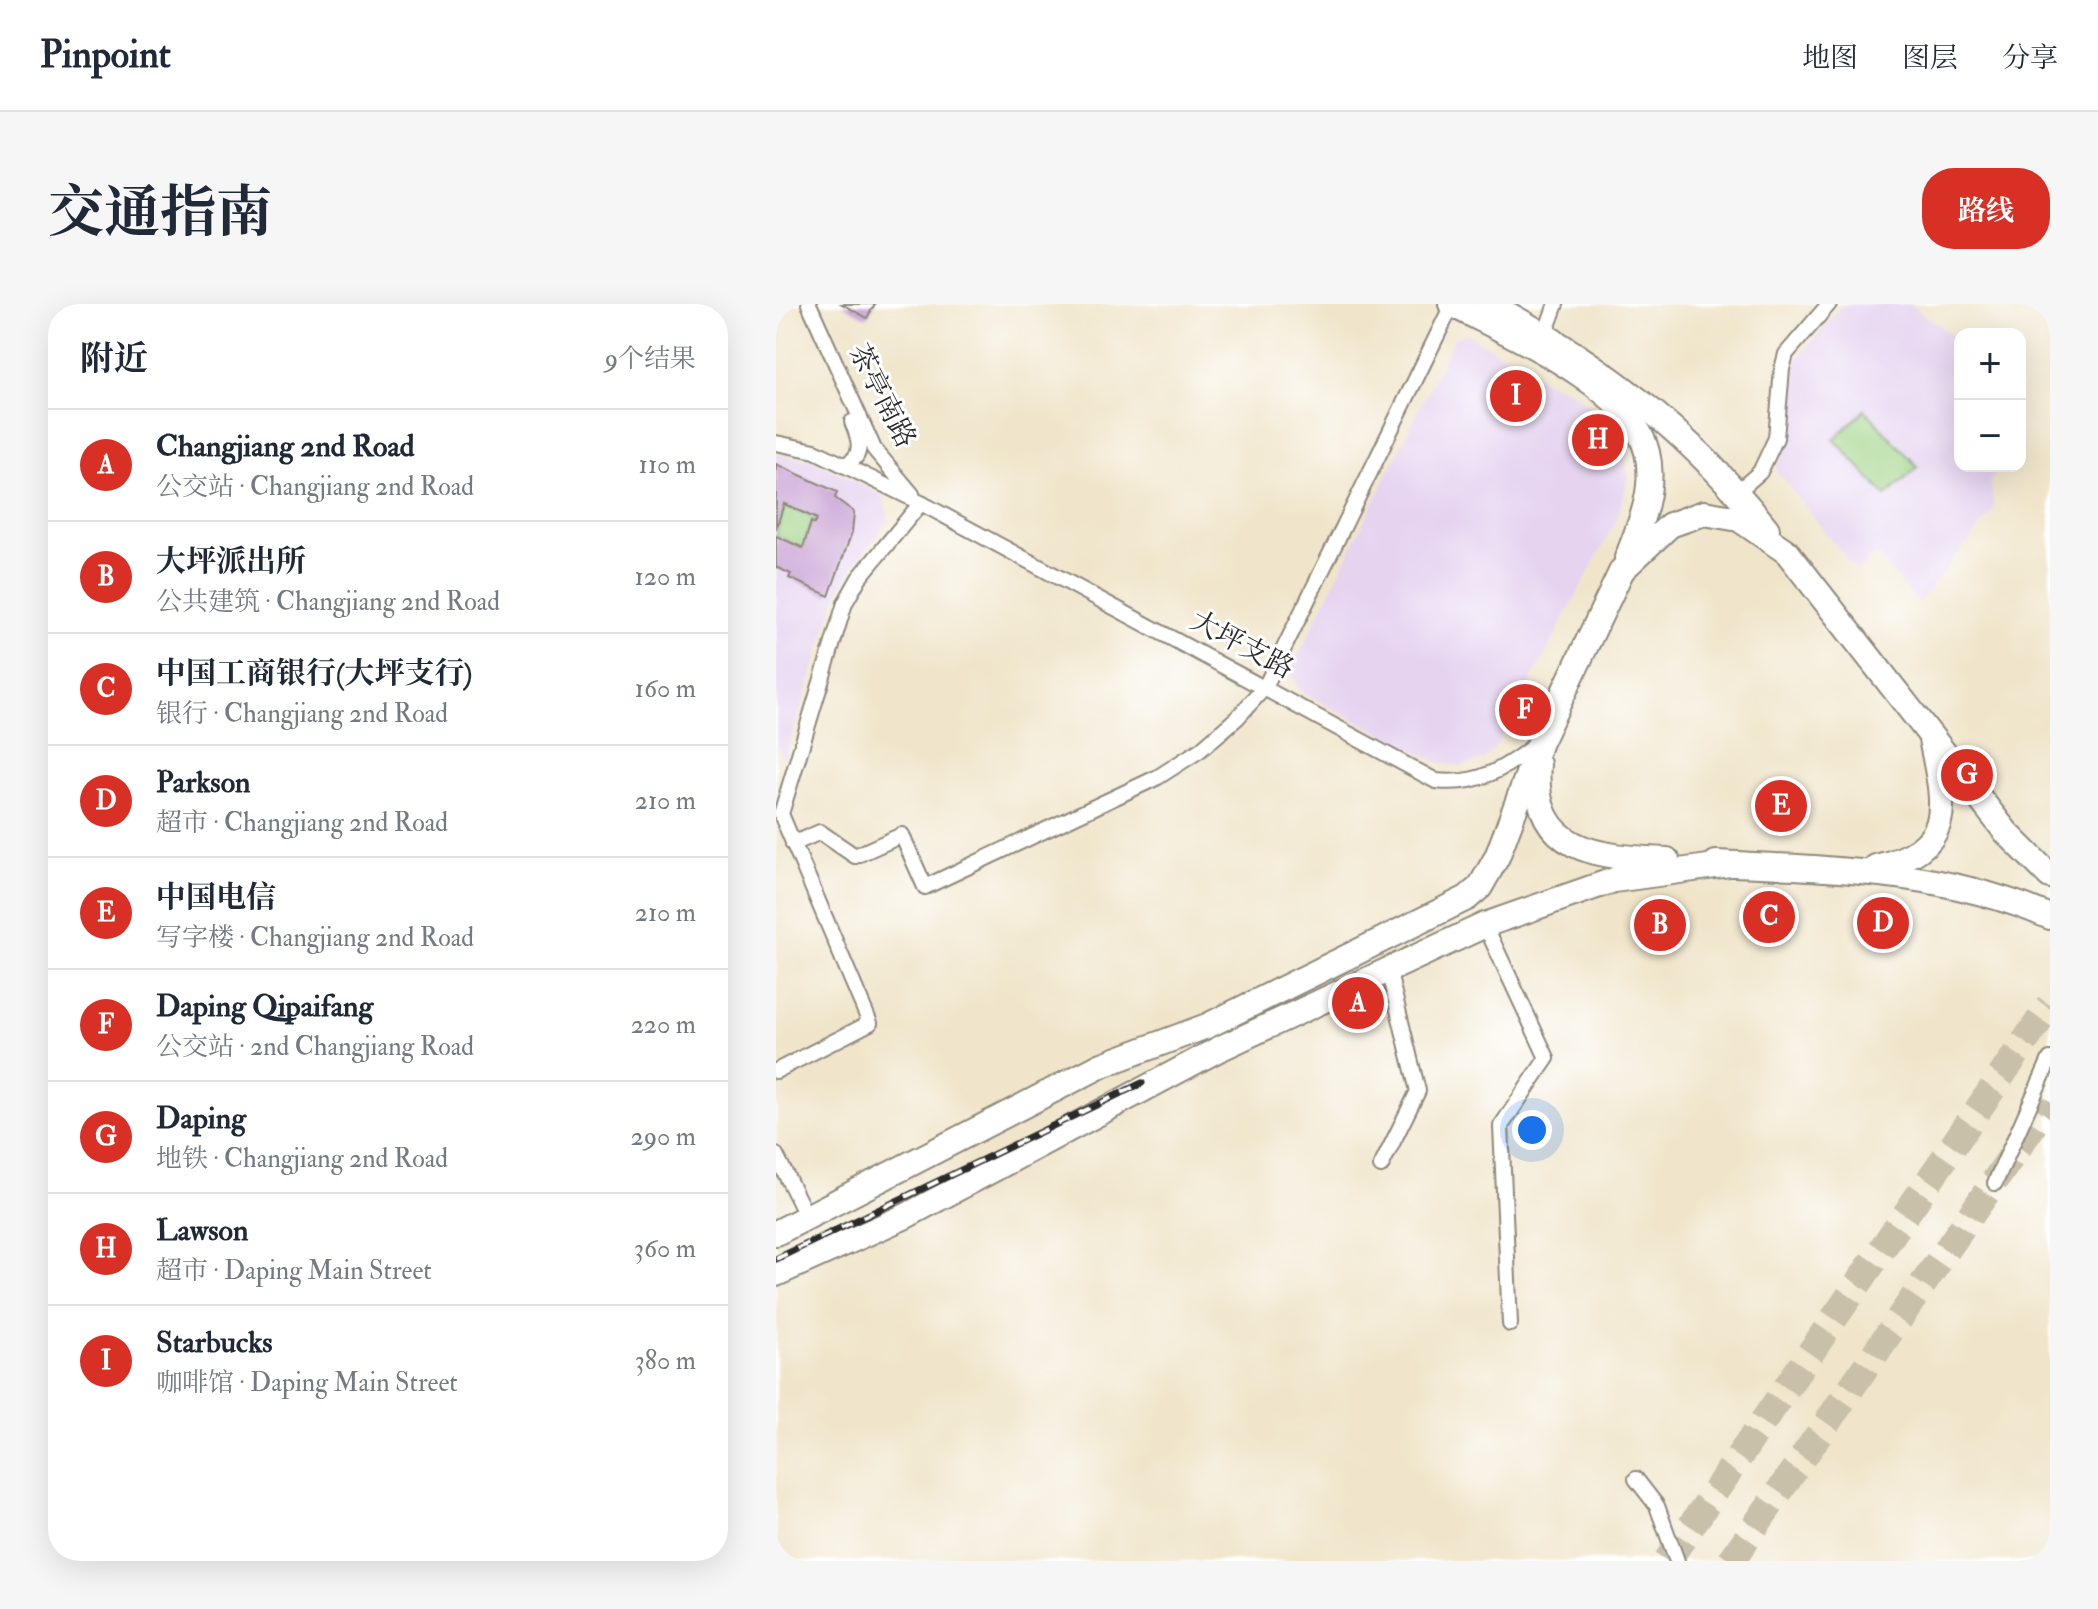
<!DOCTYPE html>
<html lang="zh">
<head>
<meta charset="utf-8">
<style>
  :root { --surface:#fff; --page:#f6f6f7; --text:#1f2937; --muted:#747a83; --line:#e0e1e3; --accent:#d93025 }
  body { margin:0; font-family:"IM FELL Double Pica","Noto Serif SC",serif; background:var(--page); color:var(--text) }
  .controls { position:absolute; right:24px; top:24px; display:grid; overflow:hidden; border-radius:16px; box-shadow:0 8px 32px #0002 }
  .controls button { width:72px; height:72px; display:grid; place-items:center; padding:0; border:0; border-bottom:2px solid var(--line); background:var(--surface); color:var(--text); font:40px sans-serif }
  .you { position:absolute; left:756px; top:826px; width:28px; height:28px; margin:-20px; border:6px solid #fff; border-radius:50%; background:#1a73e8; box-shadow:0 0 0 12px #1a73e833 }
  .badge { display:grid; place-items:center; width:52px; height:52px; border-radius:50%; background:var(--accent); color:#fff; font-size:26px; font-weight:700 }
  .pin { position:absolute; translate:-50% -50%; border:4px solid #fff; box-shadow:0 2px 8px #0006 }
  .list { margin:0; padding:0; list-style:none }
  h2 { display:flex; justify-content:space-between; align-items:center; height:104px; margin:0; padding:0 32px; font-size:34px }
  h2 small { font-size:26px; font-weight:400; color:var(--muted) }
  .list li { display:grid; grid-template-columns:52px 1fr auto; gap:24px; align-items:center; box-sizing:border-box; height:112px; padding:0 32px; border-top:2px solid var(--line) }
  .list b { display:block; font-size:30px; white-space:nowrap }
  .list p { margin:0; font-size:26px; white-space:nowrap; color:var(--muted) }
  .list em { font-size:26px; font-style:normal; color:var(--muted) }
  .map { position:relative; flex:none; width:1274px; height:1257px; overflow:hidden; border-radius:32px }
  header { display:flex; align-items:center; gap:48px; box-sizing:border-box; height:112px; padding:0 40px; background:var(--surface); border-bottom:2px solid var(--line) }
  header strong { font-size:38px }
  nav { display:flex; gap:44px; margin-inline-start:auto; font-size:28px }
  .intro { display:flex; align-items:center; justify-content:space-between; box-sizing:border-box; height:192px; padding:0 48px }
  h1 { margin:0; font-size:56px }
  .button { padding:20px 36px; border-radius:32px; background:var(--accent); color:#fff; font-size:28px; font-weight:700 }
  main { display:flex; gap:48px; padding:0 48px }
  aside { flex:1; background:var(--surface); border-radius:32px; box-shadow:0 8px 32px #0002 }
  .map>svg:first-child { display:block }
</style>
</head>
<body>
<header>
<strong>Pinpoint</strong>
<nav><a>地图</a><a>图层</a><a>分享</a></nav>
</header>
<div class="intro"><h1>交通指南</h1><a class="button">路线</a></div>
<main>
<aside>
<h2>附近<small>9个结果</small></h2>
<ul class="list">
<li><span class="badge">A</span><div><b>Changjiang 2nd Road</b><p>公交站 · Changjiang 2nd Road</p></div><em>110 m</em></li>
<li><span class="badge">B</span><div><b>大坪派出所</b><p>公共建筑 · Changjiang 2nd Road</p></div><em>120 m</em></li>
<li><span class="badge">C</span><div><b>中国工商银行(大坪支行)</b><p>银行 · Changjiang 2nd Road</p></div><em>160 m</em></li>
<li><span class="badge">D</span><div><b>Parkson</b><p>超市 · Changjiang 2nd Road</p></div><em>210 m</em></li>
<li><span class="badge">E</span><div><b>中国电信</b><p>写字楼 · Changjiang 2nd Road</p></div><em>210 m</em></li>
<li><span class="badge">F</span><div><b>Daping Qipaifang</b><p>公交站 · 2nd Changjiang Road</p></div><em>220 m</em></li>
<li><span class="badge">G</span><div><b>Daping</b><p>地铁 · Changjiang 2nd Road</p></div><em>290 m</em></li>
<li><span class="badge">H</span><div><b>Lawson</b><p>超市 · Daping Main Street</p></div><em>360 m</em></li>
<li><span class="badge">I</span><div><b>Starbucks</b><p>咖啡馆 · Daping Main Street</p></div><em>380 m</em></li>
</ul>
</aside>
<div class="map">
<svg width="1274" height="1257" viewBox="0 0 1274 1257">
  <rect width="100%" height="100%" fill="#fff"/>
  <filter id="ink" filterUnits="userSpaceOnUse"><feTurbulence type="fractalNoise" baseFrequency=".0125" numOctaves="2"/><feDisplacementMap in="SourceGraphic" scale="16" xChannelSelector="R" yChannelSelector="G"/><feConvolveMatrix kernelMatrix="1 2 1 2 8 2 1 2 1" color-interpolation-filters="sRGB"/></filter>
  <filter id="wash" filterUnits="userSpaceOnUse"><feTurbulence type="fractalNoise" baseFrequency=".006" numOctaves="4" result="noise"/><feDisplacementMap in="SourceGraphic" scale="32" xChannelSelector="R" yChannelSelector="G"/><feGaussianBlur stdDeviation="1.8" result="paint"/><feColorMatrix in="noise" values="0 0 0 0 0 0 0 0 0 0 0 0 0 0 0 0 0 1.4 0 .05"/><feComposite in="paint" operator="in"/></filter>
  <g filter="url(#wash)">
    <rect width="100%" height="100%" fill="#f0e5ca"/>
    <!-- built -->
    <g fill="#e5d3f0">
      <path d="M1067 0H1134L1184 38V162H1227L1214 177 1218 206 1142 299 1100 250 1080 267 999 165 1007 150 1020 56Z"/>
      <path d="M692 30 773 79 793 86 825 111 845 135 852 175 842 213 723 438 707 456 684 462 661 458 525 388 514 369 678 34Z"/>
      <path d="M0 149 41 157 107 192 113 215 76 265 59 297 8 457 0 439Z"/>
    </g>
    <!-- green -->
    <g fill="#9ed283" stroke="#647e57" stroke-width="2">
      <path d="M1089 106 1142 163 1110 192 1058 135Z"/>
      <path d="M8 200 41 215 35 219 27 244 0 232Z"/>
    </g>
    <g id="blocks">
      <!-- building -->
      <g fill="#c69dd2">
        <path d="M66 0H99L91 14Z"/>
        <path d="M0 160 61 188 59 194 78 208 76 228 53 292 13 274 15 270 0 263V232L27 244 35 218 38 220 41 215 8 200 0 225Z"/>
      </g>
    </g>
  </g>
  <g filter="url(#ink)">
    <use href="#blocks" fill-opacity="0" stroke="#8e887a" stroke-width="2"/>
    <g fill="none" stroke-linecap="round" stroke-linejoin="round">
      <!-- highway-tunnel -->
      <g stroke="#c9c0aa" stroke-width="28" stroke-dasharray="28 14" stroke-linecap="butt">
        <path d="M891 1257 1274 701"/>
        <path d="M955 1257 1274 797"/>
      </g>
      <defs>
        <g id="street">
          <path d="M33 0 98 145 136 190"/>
          <path d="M769 30 780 0"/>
          <path d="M0 139 39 147 145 199 660 477C701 482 729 465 760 440"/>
          <path d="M67 161C90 154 83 134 76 118"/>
          <path d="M961 188 984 168 1000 134 1006 65 1010 50 1053 0"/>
          <path d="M17 540 44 528 79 552 126 531 149 583 382 473 424 446 461 414 489 383 676 1"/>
          <path d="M709 621 771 754 725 822 734 1020"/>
          <path d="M0 767 94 719 5 510 69 299 83 274 145 199"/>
          <path d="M0 851 31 913"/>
          <path d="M605 862 642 787 612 665"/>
          <path d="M1219 879 1274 755"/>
          <path d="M860 1175 881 1202 901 1257"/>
        </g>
        <g id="primary">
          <path d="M675 0C732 30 855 81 871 148 880 185 864 221 851 254"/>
          <path d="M713 0C825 60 911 125 991 225"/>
          <path d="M762 460C755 549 822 553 891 556"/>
          <path d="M940 559C1055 565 1167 566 1274 613"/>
          <path d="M1100 563C1181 544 1169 502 1155 435"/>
          <path d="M0 929 326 761 431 722 691 594 704 583 721 553 764 438 846 266 894 221 928 209 963 215 1011 248 1230 528 1274 572"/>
          <path d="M0 970 130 912 443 745 709 621 838 576 954 560"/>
        </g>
      </defs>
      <!-- street casing -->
      <use href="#street" stroke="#8e887a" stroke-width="18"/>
      <!-- primary casing -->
      <use href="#primary" stroke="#8e887a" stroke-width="28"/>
      <!-- street -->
      <use href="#street" stroke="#fff" stroke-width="14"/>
      <!-- primary -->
      <use href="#primary" stroke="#fff" stroke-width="24"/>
      <defs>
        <path id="rail" d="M0 955 366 779"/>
      </defs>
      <!-- rail casing -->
      <use href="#rail" stroke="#2b2b2b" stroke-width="7"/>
      <!-- rail -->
      <use href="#rail" stroke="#fff" stroke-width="4" stroke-dasharray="12" stroke-linecap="butt"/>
    </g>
  </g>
  <g text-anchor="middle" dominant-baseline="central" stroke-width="6" stroke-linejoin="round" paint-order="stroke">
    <!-- street labels -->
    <g font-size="28" fill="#2b2b2b" stroke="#fff">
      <text transform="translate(106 92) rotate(63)">茶亭南路</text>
      <text transform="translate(466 341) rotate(28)">大坪支路</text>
    </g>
  </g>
</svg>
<div class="controls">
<button>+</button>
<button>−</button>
</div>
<div class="you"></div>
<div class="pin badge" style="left:582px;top:699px">A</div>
<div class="pin badge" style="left:884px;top:621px">B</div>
<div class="pin badge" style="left:993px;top:613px">C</div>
<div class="pin badge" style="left:1107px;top:619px">D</div>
<div class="pin badge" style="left:1005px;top:502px">E</div>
<div class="pin badge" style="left:749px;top:406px">F</div>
<div class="pin badge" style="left:1191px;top:471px">G</div>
<div class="pin badge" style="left:822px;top:136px">H</div>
<div class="pin badge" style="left:740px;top:92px">I</div>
</div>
</main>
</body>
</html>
